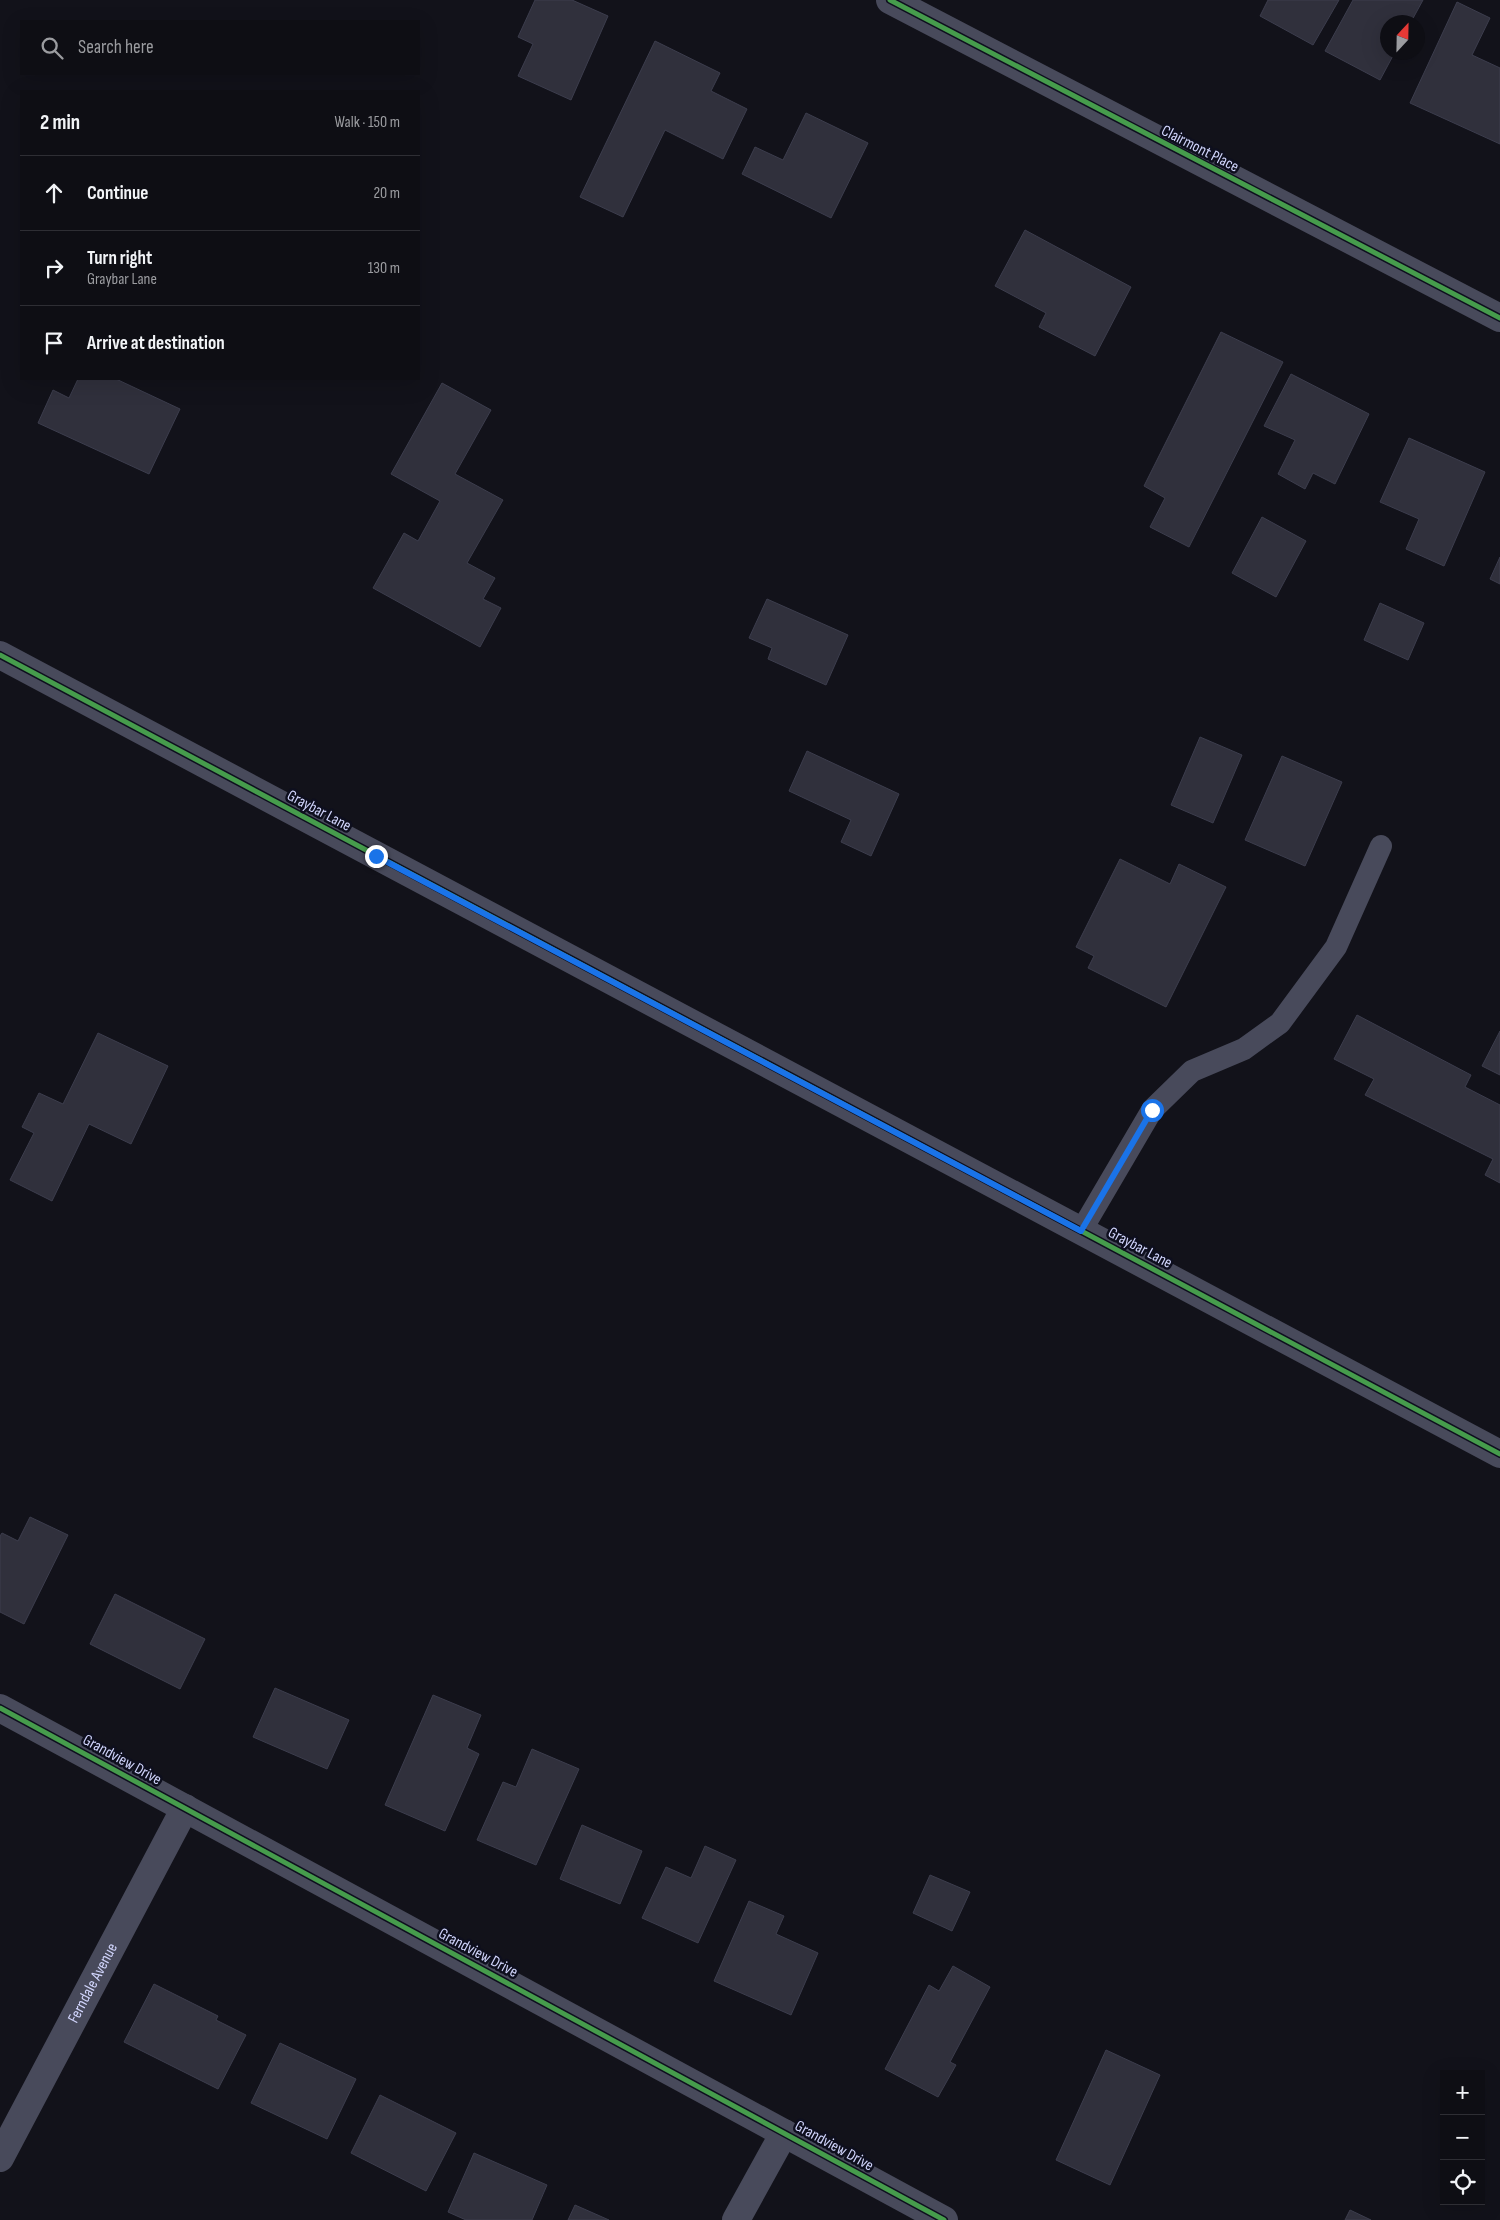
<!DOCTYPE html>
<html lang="en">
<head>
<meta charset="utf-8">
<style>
  :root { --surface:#0e0e14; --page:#17171d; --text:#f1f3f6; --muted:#9b9ca0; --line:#2e2e34 }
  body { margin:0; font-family:"Sofia Sans Condensed",sans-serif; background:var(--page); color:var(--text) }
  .controls { position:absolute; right:15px; bottom:15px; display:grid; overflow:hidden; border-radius:0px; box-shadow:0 5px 20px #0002 }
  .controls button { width:45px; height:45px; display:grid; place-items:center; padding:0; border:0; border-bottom:1px solid var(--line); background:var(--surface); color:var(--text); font:25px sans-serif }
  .compass { position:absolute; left:1380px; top:15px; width:45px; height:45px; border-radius:50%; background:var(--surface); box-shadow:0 5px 20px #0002; rotate:22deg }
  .stop { position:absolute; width:15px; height:15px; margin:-11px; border:4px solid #1a73e8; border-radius:50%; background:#fff }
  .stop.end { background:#1a73e8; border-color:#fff; box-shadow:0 1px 5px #0008 }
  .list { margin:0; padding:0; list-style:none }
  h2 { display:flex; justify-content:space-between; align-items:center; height:65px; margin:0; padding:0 20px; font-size:21px }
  h2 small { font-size:16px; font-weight:400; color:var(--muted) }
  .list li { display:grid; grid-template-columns:32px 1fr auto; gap:15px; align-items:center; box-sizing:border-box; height:75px; padding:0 20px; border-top:1px solid var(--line) }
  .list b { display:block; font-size:19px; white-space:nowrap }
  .list p { margin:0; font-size:16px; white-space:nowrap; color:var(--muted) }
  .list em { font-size:16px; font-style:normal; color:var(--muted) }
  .icon { flex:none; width:28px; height:28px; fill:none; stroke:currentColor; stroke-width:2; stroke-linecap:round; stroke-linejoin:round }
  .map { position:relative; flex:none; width:1500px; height:2220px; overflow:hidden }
  .search { position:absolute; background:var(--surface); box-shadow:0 5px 20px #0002; left:20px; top:20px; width:400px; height:55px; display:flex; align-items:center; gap:12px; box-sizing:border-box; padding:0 18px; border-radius:0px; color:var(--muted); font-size:19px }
  .panel { position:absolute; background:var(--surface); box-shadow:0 5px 20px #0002; left:20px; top:90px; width:400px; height:290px; border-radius:0px }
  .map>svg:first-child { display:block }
</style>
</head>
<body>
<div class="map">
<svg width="1500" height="2220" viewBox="0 0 1500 2220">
  <rect width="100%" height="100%" fill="#12121a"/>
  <!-- building -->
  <g fill="#30303c" stroke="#3c3d4d">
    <path d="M535 0H572L608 16 571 100 518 76 533 44 518 37Z"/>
    <path d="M1268 0H1339L1313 45 1260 16Z"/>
    <path d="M1353 0H1423L1411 22H1388V52H1395L1380 80 1325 51Z"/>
    <path d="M1457 2 1490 18 1472 55 1500 68V144L1410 103Z"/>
    <path d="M655 41 720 73 711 91 747 109 723 159 665 130 623 217 580 197Z"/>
    <path d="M806 113 868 143 831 218 742 174 755 147 783 160Z"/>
    <path d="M1025 230 1131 287 1095 356 1039 327 1046 313 995 286Z"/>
    <path d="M1221 332 1283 362 1189 547 1150 527 1165 498 1144 486Z"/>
    <path d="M1291 374 1369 414 1335 484 1313 473 1305 489 1278 474 1295 440 1264 426Z"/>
    <path d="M78 379H116L180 409 149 474 38 423 53 390 69 398Z"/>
    <path d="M442 383 491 410 455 474 503 500 467 563 495 578 483 599 501 608 480 647 373 588 404 533 418 541 440 501 391 474Z"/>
    <path d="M1409 438 1485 472 1444 566 1406 549 1419 519 1380 502Z"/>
    <path d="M1262 517 1306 541 1276 597 1232 573Z"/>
    <path d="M1500 557V584L1490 579Z"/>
    <path d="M767 599 848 635 826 685 768 659 772 648 749 638Z"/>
    <path d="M1380 603 1424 623 1408 660 1364 640Z"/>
    <path d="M1200 737 1242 755 1213 823 1171 805Z"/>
    <path d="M807 751 899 794 871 856 841 842 851 820 789 791Z"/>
    <path d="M1282 756 1342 782 1305 866 1245 840Z"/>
    <path d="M1120 859 1170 884 1179 864 1226 887 1166 1007 1088 968 1094 956 1076 947Z"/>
    <path d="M1357 1015 1471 1075 1465 1087 1500 1105V1183L1485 1175 1493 1159 1365 1095 1374 1079 1334 1059Z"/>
    <path d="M1500 1031V1075L1482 1066Z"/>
    <path d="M98 1033 168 1066 131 1144 89 1124 52 1201 10 1180 34 1133 22 1127 39 1093 63 1104Z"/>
    <path d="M30 1517 68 1535 24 1624 0 1612V1536L2 1533 18 1541Z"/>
    <path d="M115 1594 205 1639 180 1689 90 1644Z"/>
    <path d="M275 1688 349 1720 327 1769 253 1737Z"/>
    <path d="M433 1695 481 1715 467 1748 479 1754 445 1831 385 1805Z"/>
    <path d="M532 1749 579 1769 536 1865 477 1840 503 1782 516 1787Z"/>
    <path d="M582 1825 642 1851 620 1904 560 1879Z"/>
    <path d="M705 1846 736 1860 698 1943 642 1918 666 1867 691 1878Z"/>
    <path d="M930 1875 970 1892 952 1931 913 1913Z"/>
    <path d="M749 1901 784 1916 776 1934 818 1953 791 2015 714 1981Z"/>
    <path d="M953 1966 990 1987 950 2062 956 2065 938 2097 885 2069 929 1985 939 1991Z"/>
    <path d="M154 1984 218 2016 216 2020 246 2035 218 2089 124 2042Z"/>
    <path d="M280 2043 356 2079 327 2139 251 2103Z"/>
    <path d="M1106 2050 1160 2075 1110 2185 1056 2160Z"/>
    <path d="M380 2095 456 2133 426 2191 351 2153Z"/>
    <path d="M474 2153 547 2185 532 2220H466L448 2212Z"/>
    <path d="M575 2205 609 2220H568Z"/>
    <path d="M1350 2210 1371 2220H1345Z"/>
  </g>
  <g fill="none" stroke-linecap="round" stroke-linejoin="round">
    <!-- lane -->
    <path stroke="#484a5b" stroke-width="22" d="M1081 1231 1152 1110 1192 1071 1244 1049 1280 1023 1336 947 1381 846"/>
    <!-- street -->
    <g stroke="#484a5b" stroke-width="28">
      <path d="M890 0 1500 318"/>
      <path d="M0 655 1500 1454"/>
      <path d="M0 1708 944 2220"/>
      <path id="s1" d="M0 2158 185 1808"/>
      <path d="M736 2220 784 2133"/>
    </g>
    <defs>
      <g id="cycleway">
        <path d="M890 0 1500 318"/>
        <path d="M0 655 1500 1454"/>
        <path d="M0 1708 944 2220"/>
      </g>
    </defs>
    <!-- cycleway casing -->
    <use href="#cycleway" stroke="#0e0f1e" stroke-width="8"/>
    <!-- cycleway -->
    <use href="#cycleway" stroke="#469c4c" stroke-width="5"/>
  </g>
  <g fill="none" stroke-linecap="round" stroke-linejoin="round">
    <!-- route -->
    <path stroke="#1a73e8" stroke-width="6" d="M376 856 1081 1231 1152 1110"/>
  </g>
  <g text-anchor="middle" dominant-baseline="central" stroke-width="5" stroke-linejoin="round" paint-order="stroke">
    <!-- street labels -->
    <g font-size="16" fill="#d0d4fb" stroke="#0e0f1e">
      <text transform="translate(1200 149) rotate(27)">Clairmont Place</text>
      <text transform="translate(319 811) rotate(28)">Graybar Lane</text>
      <text transform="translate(1140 1248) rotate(28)">Graybar Lane</text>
      <text transform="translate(122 1760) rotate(29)">Grandview Drive</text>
      <text transform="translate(478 1953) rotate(28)">Grandview Drive</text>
      <text stroke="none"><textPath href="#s1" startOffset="198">Ferndale Avenue</textPath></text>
      <text transform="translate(834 2146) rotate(29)">Grandview Drive</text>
    </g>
  </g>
</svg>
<div class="controls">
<button>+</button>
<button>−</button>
<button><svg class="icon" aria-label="locate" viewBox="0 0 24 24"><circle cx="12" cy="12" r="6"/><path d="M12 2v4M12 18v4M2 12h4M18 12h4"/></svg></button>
</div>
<svg class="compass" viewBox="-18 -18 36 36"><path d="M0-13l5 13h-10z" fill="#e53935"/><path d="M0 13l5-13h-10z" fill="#9b9ca0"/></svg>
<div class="stop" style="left:1152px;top:1110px"></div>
<div class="stop end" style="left:376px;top:856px"></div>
<div class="search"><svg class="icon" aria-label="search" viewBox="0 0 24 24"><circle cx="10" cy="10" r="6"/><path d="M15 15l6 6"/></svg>Search here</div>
<section class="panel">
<h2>2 min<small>Walk · 150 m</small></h2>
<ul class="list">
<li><svg class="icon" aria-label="ahead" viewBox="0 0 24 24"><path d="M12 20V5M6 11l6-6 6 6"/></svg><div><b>Continue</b></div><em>20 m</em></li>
<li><svg class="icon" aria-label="right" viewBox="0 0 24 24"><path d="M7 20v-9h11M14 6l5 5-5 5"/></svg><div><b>Turn right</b><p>Graybar Lane</p></div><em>130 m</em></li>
<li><svg class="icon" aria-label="arrive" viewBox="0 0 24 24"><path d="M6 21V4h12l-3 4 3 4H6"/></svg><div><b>Arrive at destination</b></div></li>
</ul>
</section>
</div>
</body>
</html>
